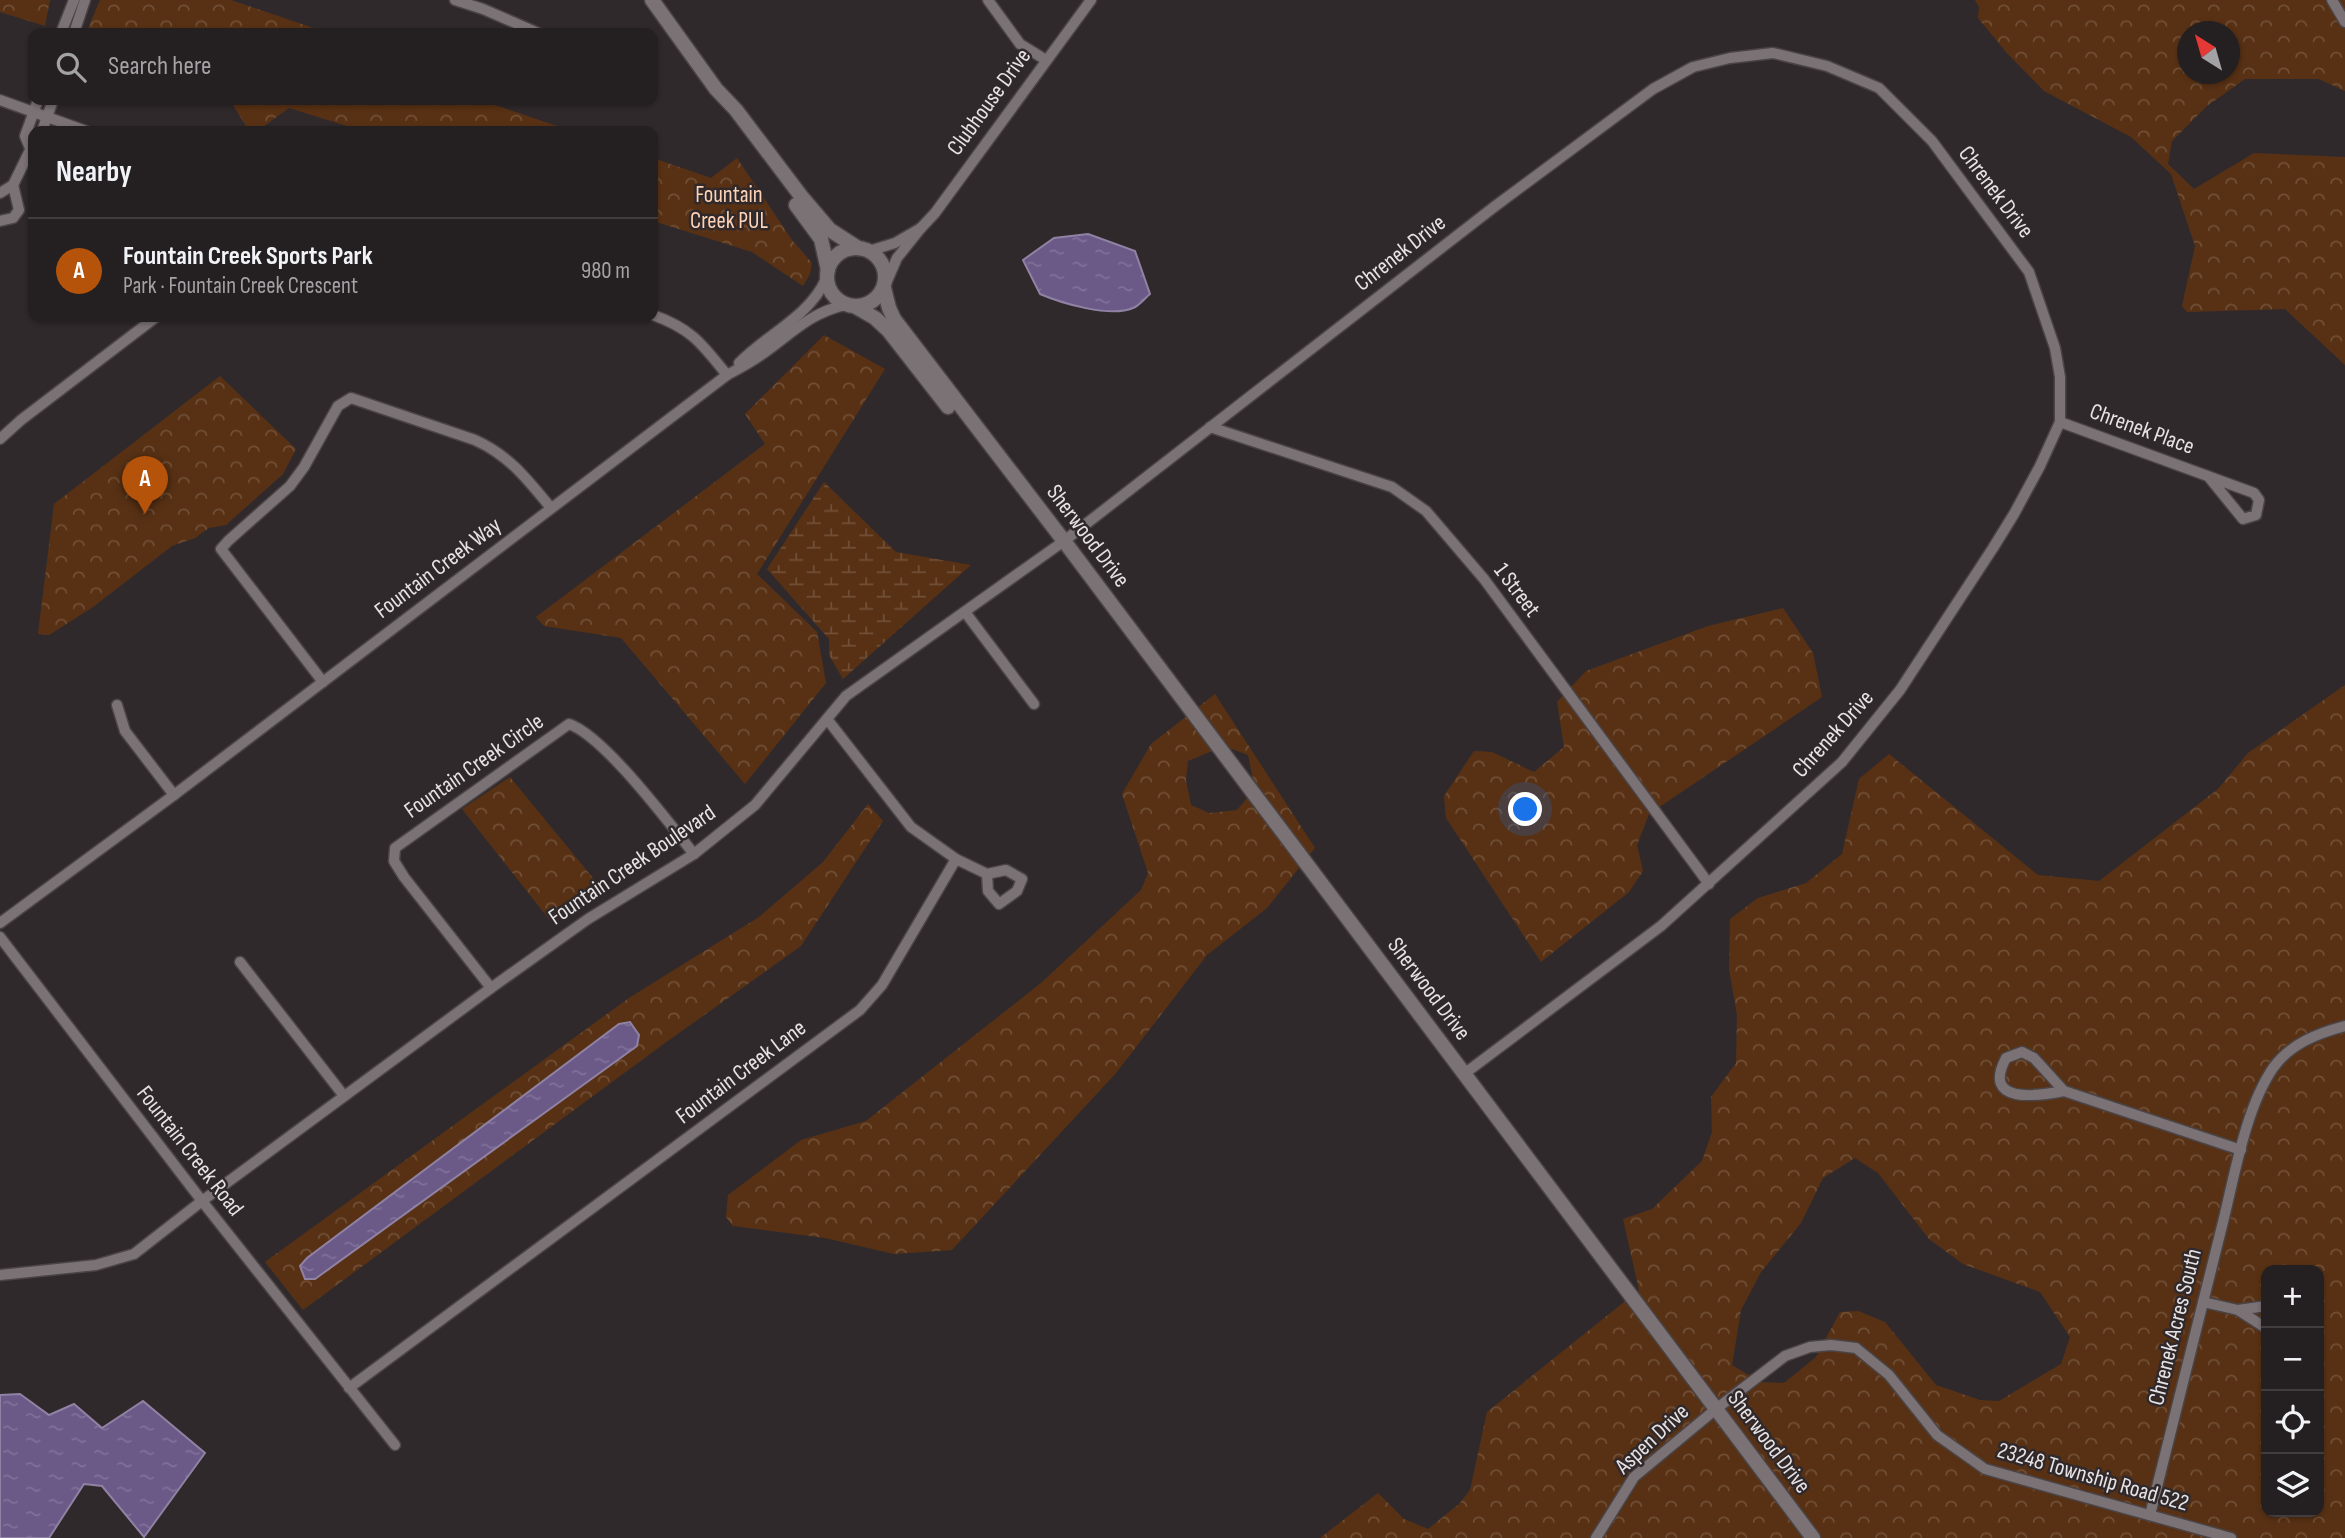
<!DOCTYPE html>
<html lang="en">
<head>
<meta charset="utf-8">
<style>
  :root { --surface:#241f20; --page:#2c2729; --text:#f1f3f6; --muted:#a3a2a5; --line:#413d3e; --accent:#b45309 }
  body { margin:0; font-family:"Sofia Sans Condensed",sans-serif; background:var(--page); color:var(--text) }
  .controls { position:absolute; right:21px; bottom:21px; display:grid; overflow:hidden; border-radius:14px; box-shadow:0 2px 5px #0004 }
  .controls button { width:63px; height:63px; display:grid; place-items:center; padding:0; border:0; border-bottom:2px solid var(--line); background:var(--surface); color:var(--text); font:35px sans-serif }
  .compass { position:absolute; left:2177px; top:21px; width:63px; height:63px; border-radius:50%; background:var(--surface); box-shadow:0 2px 5px #0004; rotate:323deg }
  .you { position:absolute; left:1526px; top:810px; width:24px; height:24px; margin:-18px; border:5px solid #fff; border-radius:50%; background:#1a73e8; box-shadow:0 0 0 10px #1a73e833 }
  .badge { display:grid; place-items:center; width:46px; height:46px; border-radius:50%; background:var(--accent); color:#fff; font-size:23px; font-weight:700 }
  .pin { position:absolute; translate:-50% -58px; filter:drop-shadow(0 2px 4px #0008) }
  .pin::after { content:''; position:absolute; top:37px; width:24px; height:21px; background:inherit; clip-path:polygon(0 0,100% 0,50% 100%) }
  .list { margin:0; padding:0; list-style:none }
  h2 { display:flex; justify-content:space-between; align-items:center; height:91px; margin:0; padding:0 28px; font-size:30px }
  h2 small { font-size:23px; font-weight:400; color:var(--muted) }
  .list li { display:grid; grid-template-columns:46px 1fr auto; gap:21px; align-items:center; box-sizing:border-box; height:105px; padding:0 28px; border-top:2px solid var(--line) }
  .list b { display:block; font-size:26px; white-space:nowrap }
  .list p { margin:0; font-size:23px; white-space:nowrap; color:var(--muted) }
  .list em { font-size:23px; font-style:normal; color:var(--muted) }
  .icon { flex:none; width:38px; height:38px; fill:none; stroke:currentColor; stroke-width:2; stroke-linecap:round; stroke-linejoin:round }
  .map { position:relative; flex:none; width:2345px; height:1538px; overflow:hidden }
  .search { position:absolute; background:var(--surface); box-shadow:0 2px 5px #0004; left:28px; top:28px; width:630px; height:77px; display:flex; align-items:center; gap:18px; box-sizing:border-box; padding:0 24px; border-radius:14px; color:var(--muted); font-size:26px }
  .panel { position:absolute; background:var(--surface); box-shadow:0 2px 5px #0004; left:28px; top:126px; width:630px; height:196px; border-radius:14px }
  .map>svg:first-child { display:block }
</style>
</head>
<body>
<div class="map">
<svg width="2345" height="1538" viewBox="0 0 2345 1538">
  <defs>
    <pattern id="forest-crowns" width="20" height="18" patternUnits="userSpaceOnUse" patternTransform="scale(1.75)"><rect width="20" height="18" fill="#583114"/><path d="M2 6a3 3 0 1 1 6 0M12 15a3 3 0 1 1 6 0" fill="none" stroke="#704f36"/></pattern>
    <pattern id="wetland-marsh" width="20" height="14" patternUnits="userSpaceOnUse" patternTransform="scale(1.75)"><rect width="20" height="14" fill="#583114"/><path d="M1 5h8M5 5V1M11 12h8M15 12V8" fill="none" stroke="#704f36"/></pattern>
    <pattern id="water-ripples" width="26" height="14" patternUnits="userSpaceOnUse" patternTransform="scale(1.75)"><rect width="26" height="14" fill="#6b5988"/><path d="M2 4q2-2 4 0t4 0M15 11q2-2 4 0t4 0" fill="none" stroke="#807199"/></pattern>
  </defs>
  <rect width="100%" height="100%" fill="#30292b"/>
  <!-- forest -->
  <g fill="url(#forest-crowns)" fill-rule="evenodd">
    <path d="M0 0H50L45 26 0 12Z"/>
    <path d="M100 0H231L328 33H86Z"/>
    <path d="M1975 0H2345V91L2319 79H2245L2207 106 2172 141 2168 164 2194 189 2254 153 2345 157V365L2285 309 2187 312 2182 306 2195 246 2171 174 2131 137 2044 91 2006 52 1978 18 1979 7ZM2188 32H2230V74H2188Z"/>
    <path d="M230 100H480L572 131H363L289 108 257 131H249Z"/>
    <path d="M653 158 711 178 737 158 792 240 812 263 810 274 803 286 752 252 653 221Z"/>
    <path d="M824 335 885 369 757 574 817 632 826 683 745 784 621 638 544 626 536 617 765 444 745 414Z"/>
    <path d="M220 376 296 449 283 474 226 525 209 528 195 538 172 546 93 607 49 635 38 634 54 504Z"/>
    <path d="M1783 608 1813 653 1822 697 1649 814 1637 845 1643 871 1629 892 1541 962 1446 818 1444 796 1474 751 1492 752 1534 772 1564 747 1557 702 1586 671 1708 626Z"/>
    <path d="M2345 685V1538H1320L1378 1493 1404 1519 1428 1529 1459 1504 1470 1490 1487 1412 1639 1290 1623 1219 1652 1209 1702 1161 1712 1132 1711 1097 1736 1063 1737 1015 1729 969 1730 919 1758 898 1806 883 1842 854 1859 779 1889 754 2038 875 2099 881 2218 789 2248 753ZM1855 1158 1878 1173 1929 1239 1963 1264 2040 1292 2070 1337 2061 1364 1999 1401 1980 1400 1936 1385 1885 1322 1858 1311 1840 1312 1816 1357 1784 1383 1760 1382 1732 1365 1741 1310 1761 1272 1801 1223 1823 1178ZM2266 1270H2319V1512H2266Z"/>
    <path d="M1215 694 1315 848 1267 908 1207 955 1116 1073 952 1250 894 1254 825 1238 733 1226 726 1217 728 1195 801 1140 866 1121 1041 983 1141 890 1148 873 1122 794 1151 744ZM1224 746 1248 755 1255 789 1237 810 1209 813 1191 805 1186 780 1188 761Z"/>
    <path d="M510 777 602 889 552 923 462 809Z"/>
    <path d="M868 804 883 821 801 946 665 1043 303 1310 265 1262 629 998 759 917 823 862Z"/>
  </g>
  <!-- wetland -->
  <path fill="url(#wetland-marsh)" d="M824 482 896 552 971 565 843 679 829 655V639L767 569Z"/>
  <!-- water -->
  <g fill="url(#water-ripples)" stroke="#9082a3" stroke-width="2">
    <path d="M1088 234 1135 251 1150 294C1145 298 1139 306 1133 308 1110 318 1061 303 1040 294L1023 260 1054 238Z"/>
    <path d="M630 1022 639 1035 637 1046 315 1279H305L300 1266 307 1258 619 1024Z"/>
    <path d="M20 1394 49 1415 74 1404 102 1428 143 1401 205 1453 144 1537 102 1486 84 1484 49 1538H0V1395Z"/>
  </g>
  <g fill="none" stroke-linecap="round" stroke-linejoin="round">
    <defs>
      <g id="minor">
        <path d="M455 0 483 9 538 33"/>
        <path d="M988 0 1020 44 1046 60"/>
        <path d="M2332 0 2345 22"/>
        <path d="M61 33 74 0"/>
        <path d="M74 33 85 0"/>
        <path d="M0 100 86 131"/>
        <path d="M42 131 53 100"/>
        <path d="M30 148 25 136 38 100"/>
        <path d="M0 193 13 185 33 144"/>
        <path d="M0 221 13 218 19 210 13 185"/>
        <path d="M921 228 935 213 1091 0"/>
        <path d="M869 251 895 243 921 228 897 258 884 288"/>
        <path d="M653 315C692 329 702 344 727 375"/>
        <path d="M739 363C767 334 809 317 826 279"/>
        <path d="M2060 422 2254 493 2259 500 2256 515 2243 519 2208 476"/>
        <path d="M1210 427 1392 487 1426 511 1484 579 1709 884"/>
        <path d="M0 439 21 420 156 317"/>
        <path d="M965 612 1034 704"/>
        <path d="M323 682 221 549 228 541 290 486 304 467 338 406 351 398 475 440C510 456 527 479 551 508"/>
        <path d="M117 705 125 731 174 795"/>
        <path d="M827 719 911 827 956 859 987 874 1006 870 1022 879 1017 891 999 904 988 891 987 874"/>
        <path d="M0 923 174 795 727 375C738 369 750 363 761 355 790 335 809 313 845 305"/>
        <path d="M0 937 202 1201 395 1445"/>
        <path d="M240 962 344 1096"/>
        <path d="M491 988 404 877 394 861 395 848 569 724C604 736 668 822 694 854"/>
        <path d="M2064 1091C2038 1096 1981 1105 2006 1058L2022 1052 2034 1058 2064 1091 2241 1150"/>
        <path d="M0 1275 96 1265 134 1254 202 1201 491 988 588 919 694 854 755 805 846 696 1064 541 1494 207 1653 89 1693 67 1730 58 1773 53 1827 66 1879 88 1932 141 2029 272 2055 348 2060 377V422L2040 466 2014 514 1993 548 1900 690 1842 762 1661 926 1464 1074"/>
        <path d="M2203 1302 2238 1310 2266 1328"/>
        <path d="M2238 1310 2266 1306"/>
        <path d="M349 1388 860 1010 882 985 956 859"/>
        <path d="M2150 1515C2173 1420 2197 1325 2221 1230 2234 1180 2244 1111 2273 1068 2290 1044 2318 1033 2345 1026"/>
        <path d="M1596 1538 1634 1477 1716 1409 1785 1356 1810 1347 1831 1345 1856 1348 1889 1375 1937 1435 1985 1469 2231 1538"/>
      </g>
      <g id="tertiary">
        <path d="M652 0 716 89 736 110 801 196 830 230 858 248"/>
        <path d="M796 205 821 239 828 270"/>
        <circle cx="856" cy="277" r="29"/>
        <path d="M884 288 889 308 894 319 1064 541 1813 1538"/>
        <path d="M856 307 875 318 888 330 948 407"/>
      </g>
    </defs>
    <!-- minor casing -->
    <use href="#minor" stroke="#4a4446" stroke-width="13"/>
    <!-- tertiary casing -->
    <use href="#tertiary" stroke="#4a4446" stroke-width="17"/>
    <!-- minor -->
    <use href="#minor" stroke="#7b7275" stroke-width="10"/>
    <!-- tertiary -->
    <use href="#tertiary" stroke="#7b7275" stroke-width="14"/>
  </g>
  <g text-anchor="middle" dominant-baseline="central" stroke-width="5" stroke-linejoin="round" paint-order="stroke">
    <!-- street labels -->
    <g font-size="23" fill="#e7e2e3" stroke="#30292b">
      <text transform="translate(989 102) rotate(-54)">Clubhouse Drive</text>
      <text transform="translate(1996 192) rotate(53)">Chrenek Drive</text>
      <text transform="translate(1400 253) rotate(-38)">Chrenek Drive</text>
      <text transform="translate(2142 429) rotate(20)">Chrenek Place</text>
      <text transform="translate(1088 536) rotate(53)">Sherwood Drive</text>
      <text transform="translate(438 568) rotate(-37)">Fountain Creek Way</text>
      <text transform="translate(1517 590) rotate(53)">1 Street</text>
      <text transform="translate(1833 734) rotate(-48)">Chrenek Drive</text>
      <text transform="translate(474 766) rotate(-35)">Fountain Creek Circle</text>
      <text transform="translate(632 865) rotate(-34)">Fountain Creek Boulevard</text>
      <text transform="translate(1429 989) rotate(53)">Sherwood Drive</text>
      <text transform="translate(741 1072) rotate(-37)">Fountain Creek Lane</text>
      <text transform="translate(190 1151) rotate(52)">Fountain Creek Road</text>
      <text transform="translate(2175 1327) rotate(-76)">Chrenek Acres South</text>
      <text transform="translate(1652 1439) rotate(-43)">Aspen Drive</text>
      <text transform="translate(1769 1442) rotate(53)">Sherwood Drive</text>
      <text transform="translate(2093 1477) rotate(16)">23248 Township Road 522</text>
    </g>
    <!-- park labels -->
    <g font-size="23" fill="#fed2b5" stroke="#30292b">
      <text x="729" y="195">Fountain<tspan x="729" dy="26">Creek PUL</tspan></text>
    </g>
  </g>
</svg>
<div class="controls">
<button>+</button>
<button>−</button>
<button><svg class="icon" aria-label="locate" viewBox="0 0 24 24"><circle cx="12" cy="12" r="6"/><path d="M12 2v4M12 18v4M2 12h4M18 12h4"/></svg></button>
<button><svg class="icon" aria-label="layers" viewBox="0 0 24 24"><path d="M12 4l9 5-9 5-9-5zM3 14l9 5 9-5"/></svg></button>
</div>
<svg class="compass" viewBox="-18 -18 36 36"><path d="M0-13l5 13h-10z" fill="#e53935"/><path d="M0 13l5-13h-10z" fill="#a3a2a5"/></svg>
<div class="you"></div>
<div class="pin badge" style="left:145px;top:514px">A</div>
<div class="search"><svg class="icon" aria-label="search" viewBox="0 0 24 24"><circle cx="10" cy="10" r="6"/><path d="M15 15l6 6"/></svg>Search here</div>
<section class="panel">
<h2>Nearby<small></small></h2>
<ul class="list">
<li><span class="badge">A</span><div><b>Fountain Creek Sports Park</b><p>Park · Fountain Creek Crescent</p></div><em>980 m</em></li>
</ul>
</section>
</div>
</body>
</html>
